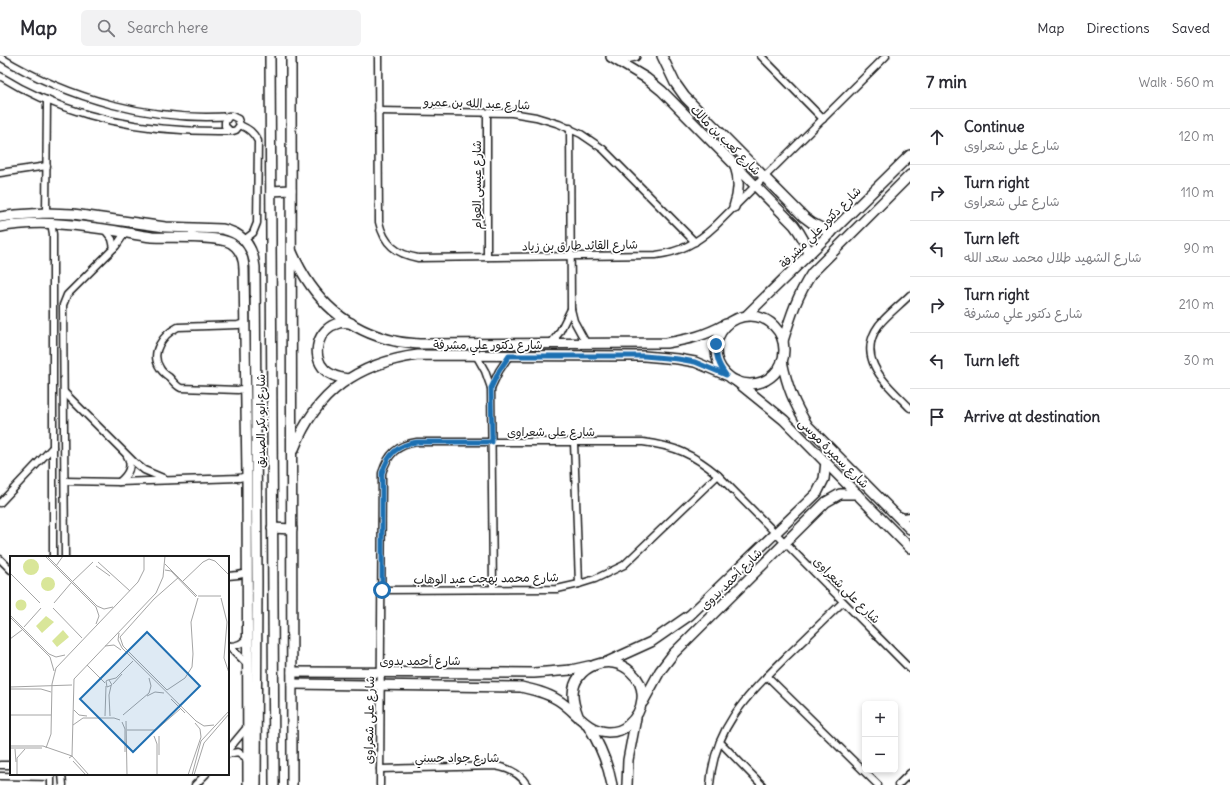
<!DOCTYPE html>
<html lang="en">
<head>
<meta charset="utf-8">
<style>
  :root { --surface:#fff; --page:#f2f2f3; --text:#2b2b33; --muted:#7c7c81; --line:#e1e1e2 }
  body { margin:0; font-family:Delius,"Playpen Sans Arabic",sans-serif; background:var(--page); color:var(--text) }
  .controls { position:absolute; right:12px; bottom:12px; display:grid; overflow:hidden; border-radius:6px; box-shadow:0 2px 6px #0003 }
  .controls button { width:36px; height:36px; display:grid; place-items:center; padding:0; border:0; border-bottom:1px solid var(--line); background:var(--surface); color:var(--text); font:20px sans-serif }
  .stop { position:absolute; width:12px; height:12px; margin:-9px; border:3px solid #1f6fb2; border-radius:50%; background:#fff }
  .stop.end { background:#1f6fb2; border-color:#fff; box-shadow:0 1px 4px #0008 }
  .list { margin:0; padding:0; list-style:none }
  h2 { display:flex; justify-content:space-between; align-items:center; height:52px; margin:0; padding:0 16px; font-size:17px }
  h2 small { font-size:13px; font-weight:400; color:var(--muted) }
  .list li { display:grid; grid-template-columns:26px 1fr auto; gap:12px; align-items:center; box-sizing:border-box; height:56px; padding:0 16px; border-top:1px solid var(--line) }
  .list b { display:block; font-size:15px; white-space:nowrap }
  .list p { margin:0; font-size:13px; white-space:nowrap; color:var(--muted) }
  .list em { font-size:13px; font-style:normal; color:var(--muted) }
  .icon { flex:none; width:22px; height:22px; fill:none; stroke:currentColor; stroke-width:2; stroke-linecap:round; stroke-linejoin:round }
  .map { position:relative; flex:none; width:910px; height:729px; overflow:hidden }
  header { display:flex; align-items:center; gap:24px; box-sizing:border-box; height:56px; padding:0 20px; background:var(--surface); border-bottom:1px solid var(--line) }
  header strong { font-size:19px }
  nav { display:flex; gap:22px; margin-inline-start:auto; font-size:14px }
  .search { width:280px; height:36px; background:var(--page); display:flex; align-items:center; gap:10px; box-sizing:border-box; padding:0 14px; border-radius:6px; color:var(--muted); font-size:15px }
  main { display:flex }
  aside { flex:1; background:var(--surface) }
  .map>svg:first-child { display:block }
</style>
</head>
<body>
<header>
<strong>Map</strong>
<div class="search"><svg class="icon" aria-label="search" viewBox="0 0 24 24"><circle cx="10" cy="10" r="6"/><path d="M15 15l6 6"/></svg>Search here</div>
<nav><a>Map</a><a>Directions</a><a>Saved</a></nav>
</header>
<main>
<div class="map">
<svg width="910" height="729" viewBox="0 0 910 729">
  <rect width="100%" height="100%" fill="#fff"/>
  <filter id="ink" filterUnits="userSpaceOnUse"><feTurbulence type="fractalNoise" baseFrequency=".025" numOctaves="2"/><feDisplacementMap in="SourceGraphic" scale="8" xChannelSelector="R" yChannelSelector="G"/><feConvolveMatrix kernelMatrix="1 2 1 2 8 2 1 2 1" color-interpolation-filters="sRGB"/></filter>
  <g filter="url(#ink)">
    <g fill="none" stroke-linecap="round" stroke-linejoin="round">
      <defs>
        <g id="street">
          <path d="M378 0 379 166C384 188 396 198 418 202L656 199C680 196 697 187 715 170L886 0"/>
          <path d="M761 0 823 63"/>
          <path d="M0 1C69 43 151 66 232 60L238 63 240 69 236 74 233 75C216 75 199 75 182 74 119 71 54 54 0 20"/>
          <path d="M378 55 512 57 536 61 559 68 581 78 603 93 695 186"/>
          <path d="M229 60 225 66V70L230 75"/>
          <path d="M240 69C249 73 253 76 258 85L257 167 253 177 244 184"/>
          <path d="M570 72 571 253 574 265 586 287"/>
          <path d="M0 117 47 110"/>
          <path d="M46 157 47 44"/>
          <path d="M51 167 53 178V501"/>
          <path d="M104 173 112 183 114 192"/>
          <path d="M487 201V57"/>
          <path d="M910 239C900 249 888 258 879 269 854 303 888 329 910 352"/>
          <path d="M245 267 238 269 178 271C164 278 149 296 160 312 162 316 166 319 169 321 173 325 176 330 181 332L238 334 246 332"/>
          <path d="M551 287 559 277 571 253"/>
          <path d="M476 299 485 315 491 332 493 533"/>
          <path d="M491 332 499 315 509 300"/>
          <path d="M65 337 134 406 144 414 163 422"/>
          <path d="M574 386 579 528"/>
          <path d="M65 425 119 426 239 422 247 420"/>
          <path d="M119 426C128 419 133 410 127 400"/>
          <path d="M0 447 53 391"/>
          <path d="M896 458 904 461 910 460"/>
          <path d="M65 501 63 249 67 239 116 190 125 177"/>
          <path d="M0 503 11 514"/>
          <path d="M228 520 238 519 247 517"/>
          <path d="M381 534 557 533 579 528 595 523 624 509 718 419"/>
          <path d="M228 589 248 609"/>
          <path d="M229 590C237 590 244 588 247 580"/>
          <path d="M767 620 878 729"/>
          <path d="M720 686 762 729"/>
          <path d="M228 694 248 670"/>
          <path d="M228 698 238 696 245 701 248 707"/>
          <path d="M0 709H11"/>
          <path d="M380 713 495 710C508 712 520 717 527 729"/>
          <path d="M62 718 63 729"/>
          <path d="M0 720 51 721"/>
          <path d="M51 729V718"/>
          <path d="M195 729 206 718"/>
          <path d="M380 729 382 417C388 398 397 389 417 386H643C675 390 693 398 718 419L910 613"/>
          <path d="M710 729C714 671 747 640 786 601 805 583 824 564 843 546"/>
          <path d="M898 729 910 717"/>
        </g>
        <g id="secondary">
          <path d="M270 0 274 729"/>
          <path d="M291 0 292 729"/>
          <path d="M662 0 675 27 685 41 804 161 812 167 831 177"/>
          <path d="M611 1 646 22 662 35 794 169C801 178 806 187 809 198"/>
          <path d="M615 1 622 3 635 0"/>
          <path d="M271 135 291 134"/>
          <path d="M734 151C739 137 740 124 735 110"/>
          <path d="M0 161 15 159 46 157 73 158 165 171 222 173C243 177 253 191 255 211L257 525 256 729"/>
          <path d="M0 171C34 164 69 168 104 173 120 175 136 179 152 181 170 182 217 179 231 187 240 193 244 203 244 213L247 420 248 729"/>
          <path d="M292 196C312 242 345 274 395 285 403 287 411 287 419 288L666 287C690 283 704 280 726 268"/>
          <path d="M747 259 910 99"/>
          <circle cx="750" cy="294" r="34"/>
          <path d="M783 285C791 259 797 240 812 217L910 119"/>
          <path d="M782 305C787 330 794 348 808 370L910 473"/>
          <path d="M348 323C340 322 331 320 325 314 310 299 318 272 339 267 342 266 347 267 351 267"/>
          <path d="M736 325 784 364 910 492"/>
          <path d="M294 393C316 336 358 307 418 299L644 300 678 303 695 306 726 319"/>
          <path d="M272 472 292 473"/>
          <path d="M607 606 651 586 690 559 817 437 824 423 826 406"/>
          <path d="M292 616 534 617 571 614 589 610"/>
          <path d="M292 628 521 631C534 634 547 637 558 644 576 655 586 675 608 676 615 676 623 674 628 669 636 662 641 654 642 643 643 633 639 623 631 616 611 596 573 610 573 639 573 648 576 654 579 662"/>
          <path d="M643 646 660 615 673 598 826 446 840 438H857"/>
          <path d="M589 671C600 689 608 708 612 729"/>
          <path d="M627 729 628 704 636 662"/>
        </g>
      </defs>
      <!-- street casing -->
      <use href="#street" stroke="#1c1c1c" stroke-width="9"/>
      <!-- secondary casing -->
      <use href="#secondary" stroke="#1c1c1c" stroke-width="12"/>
      <!-- street -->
      <use href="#street" stroke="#fff" stroke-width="6"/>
      <!-- secondary -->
      <use href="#secondary" stroke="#fff" stroke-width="9"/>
    </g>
  </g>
  <g fill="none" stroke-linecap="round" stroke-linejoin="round" filter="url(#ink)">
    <!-- route -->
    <path stroke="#1f6fb2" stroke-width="5" d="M382 534V417C388 398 397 389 417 386H492L491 332 499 315 509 300H644L678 303 695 306 726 319C718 308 716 301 716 288"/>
  </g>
  <g text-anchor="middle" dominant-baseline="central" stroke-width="3.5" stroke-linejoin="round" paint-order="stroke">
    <!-- street labels -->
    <g font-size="12" fill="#1c1c1c" stroke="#fff">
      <text transform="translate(477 47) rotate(2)">شارع عبد الله بن عمرو</text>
      <text transform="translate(726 84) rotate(45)">شارع كعب بن مالك</text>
      <text transform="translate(476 129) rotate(-90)">شارع عيسى العوام</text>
      <text transform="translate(820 171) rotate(-45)">شارع دكتور علي مشرفة</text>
      <text transform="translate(580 189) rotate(-1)">شارع القائد طارق بن زياد</text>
      <text x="488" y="288">شارع دكتور علي مشرفة</text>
      <text transform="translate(260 365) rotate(-90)">شارع ابو بكر الصديق</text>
      <text x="551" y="375">شارع على شعراوى</text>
      <text transform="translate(834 397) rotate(45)">شارع سميرة موسى</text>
      <text transform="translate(486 522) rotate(-1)">شارع محمد بهجت عبد الوهاب</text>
      <text transform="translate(731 523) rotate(-45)">شارع أحمد بدوى</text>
      <text transform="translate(847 534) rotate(45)">شارع على شعراوى</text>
      <text x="420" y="604">شارع أحمد بدوى</text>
      <text transform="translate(369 664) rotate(-89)">شارع على شعراوى</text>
      <text x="457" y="701">شارع جواد حسني</text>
    </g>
  </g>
  <!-- overview -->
  <g transform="translate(10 500)">
    <rect width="219" height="219" fill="#fff"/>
    <path d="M13 11a8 8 0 1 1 16 0a8 8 0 1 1-16 0ZM31 28a7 7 0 1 1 14 0a7 7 0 1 1-14 0ZM5.5 49a5.5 5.5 0 1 1 11 0a5.5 5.5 0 1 1-11 0ZM36 60 44 66 32 77 26 70ZM53 74 59 81 47 91 42 85Z" fill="#d9e699"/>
    <path fill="none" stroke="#a4a4a4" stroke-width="1" d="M35 0 86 51 89 60 86 68M37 0 87 50 94 53 103 51M88 6 120 35M155 8 187 40M46 10 53 0M86 10 100 20M155 14 161 15 186 41M0 17 30 47M169 21 144 43 110 81 113 90 157 134 175 122 182 111 183 98 181 66 188 42M173 25 193 6 199 3 205 5 219 19M62 26 83 6M188 40H211M211 42 217 66 214 102 219 117M44 47 61 27M43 52 72 82M0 59 39 98 46 101 55 99M0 61 40 101 44 115M14 71 31 52M109 77 108 84 112 92 186 165 194 170 204 169M0 83 12 74M95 90 104 89 111 94M77 109 95 127M99 124 102 129 97 131 96 125 98 124 106 122 123 105M103 128 112 118M0 131 62 129M0 133H31L41 136M137 140 145 136 154 137M161 143 175 157M64 154 69 159 77 160M0 159H41M113 159 139 137 141 130 139 122M95 160 96 130M100 160 99 139 101 130M116 165 117 219M112 166 115 173V196M185 167 190 173 191 181M63 169 73 162H104L110 164M117 174H145M146 174 170 153M144 180 147 188V219M0 190H33L62 200 79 219M0 192H32M36 192 41 178 42 128 46 112 128 26 134 14V0M5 193 6 206M149 199V180M59 202 62 200 64 123 146 37 153 21 155 0M63 205 76 219M7 219V202L15 193M178 219 191 181M182 219 191 185 219 155M184 219 194 187 219 158"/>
    <path fill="#1f6fb2" fill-opacity="0.15" stroke="#1f6fb2" stroke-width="2" d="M137 76 190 130 123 196 70 143Z"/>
    <rect width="219" height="219" fill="none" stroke="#1c1c1c" stroke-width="2"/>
  </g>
</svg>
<div class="controls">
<button>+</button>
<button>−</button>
</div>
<div class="stop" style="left:382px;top:534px"></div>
<div class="stop end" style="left:716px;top:288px"></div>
</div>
<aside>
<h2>7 min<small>Walk · 560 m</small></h2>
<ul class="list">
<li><svg class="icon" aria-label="ahead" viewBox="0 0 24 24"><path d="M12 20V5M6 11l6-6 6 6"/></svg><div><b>Continue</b><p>شارع على شعراوى</p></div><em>120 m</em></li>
<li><svg class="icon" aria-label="right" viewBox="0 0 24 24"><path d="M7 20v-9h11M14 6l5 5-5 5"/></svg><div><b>Turn right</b><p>شارع على شعراوى</p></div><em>110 m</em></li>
<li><svg class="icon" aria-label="left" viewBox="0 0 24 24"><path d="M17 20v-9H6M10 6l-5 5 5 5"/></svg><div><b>Turn left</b><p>شارع الشهيد طلال محمد سعد الله</p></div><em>90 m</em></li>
<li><svg class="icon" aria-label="right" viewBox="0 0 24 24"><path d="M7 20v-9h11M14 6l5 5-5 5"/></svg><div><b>Turn right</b><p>شارع دكتور علي مشرفة</p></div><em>210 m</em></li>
<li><svg class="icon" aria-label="left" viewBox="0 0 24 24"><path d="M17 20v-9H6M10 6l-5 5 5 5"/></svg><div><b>Turn left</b></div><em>30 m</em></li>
<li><svg class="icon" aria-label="arrive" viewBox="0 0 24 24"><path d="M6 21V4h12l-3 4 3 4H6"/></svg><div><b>Arrive at destination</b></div></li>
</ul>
</aside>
</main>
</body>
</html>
